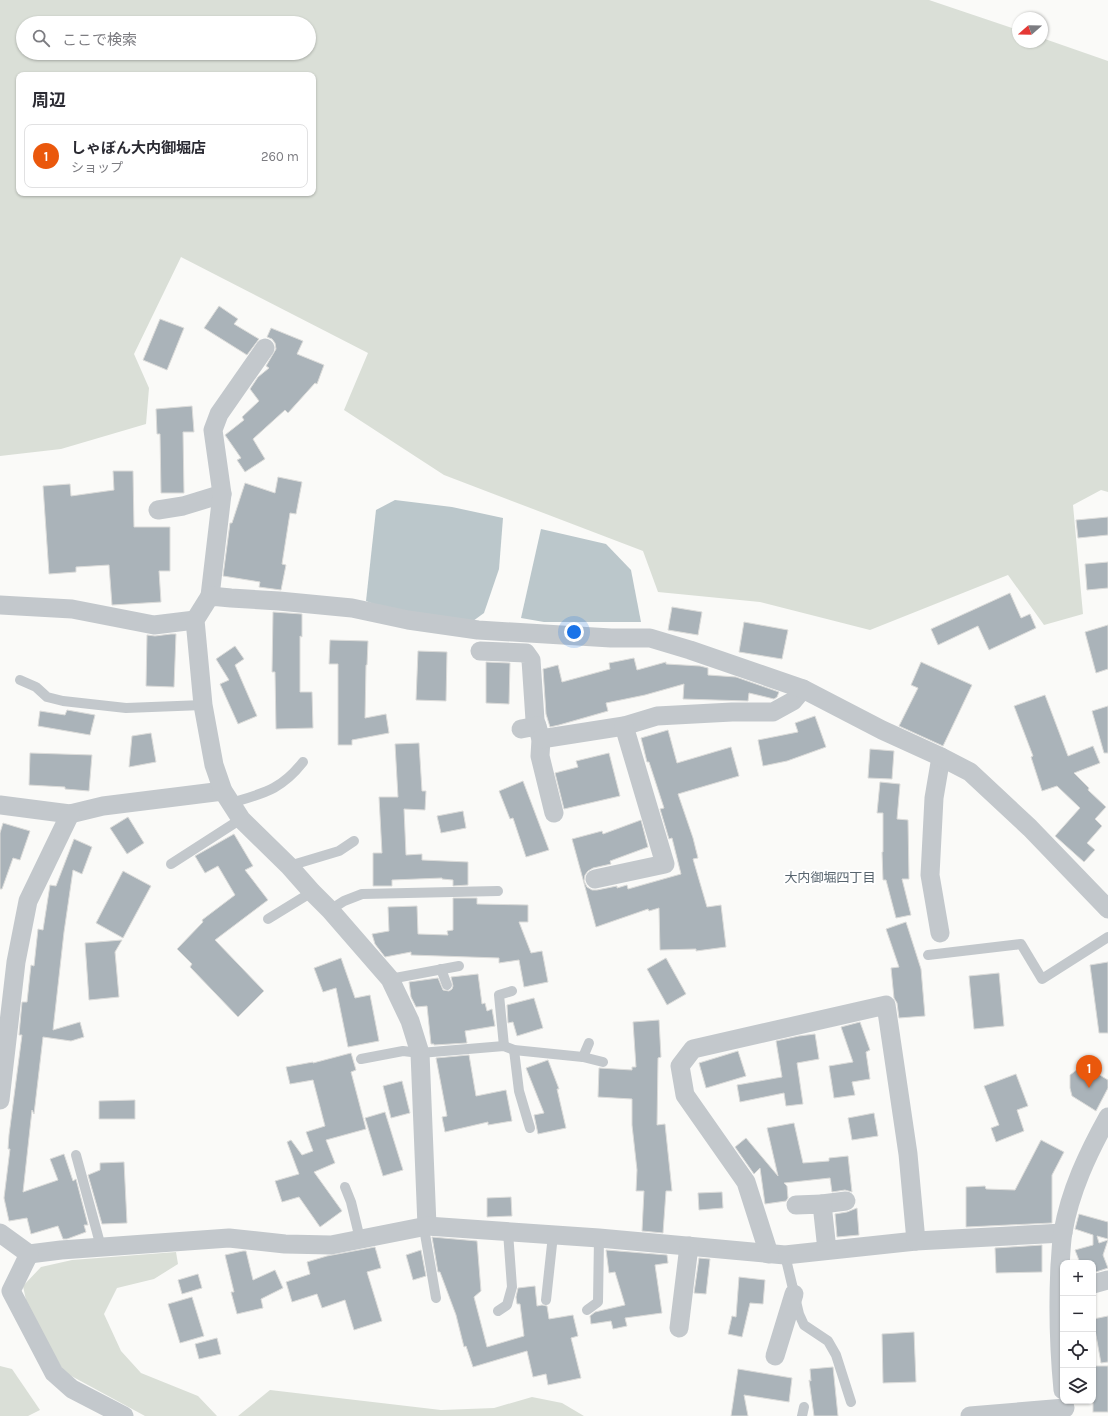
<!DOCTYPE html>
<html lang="ja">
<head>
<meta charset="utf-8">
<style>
  :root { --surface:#fff; --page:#f7f7f7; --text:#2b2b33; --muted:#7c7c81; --line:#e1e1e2; --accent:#ea580c }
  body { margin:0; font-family:Karla,"Noto Sans JP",sans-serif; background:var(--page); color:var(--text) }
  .controls { position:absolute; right:12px; bottom:12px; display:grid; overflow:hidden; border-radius:8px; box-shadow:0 1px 3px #0004 }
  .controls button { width:36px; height:36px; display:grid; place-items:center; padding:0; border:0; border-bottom:1px solid var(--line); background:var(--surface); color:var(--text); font:20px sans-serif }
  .compass { position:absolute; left:1012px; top:12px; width:36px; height:36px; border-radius:50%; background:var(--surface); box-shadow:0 1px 3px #0004; rotate:250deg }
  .you { position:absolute; left:574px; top:632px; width:14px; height:14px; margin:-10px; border:3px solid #fff; border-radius:50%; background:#1a73e8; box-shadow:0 0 0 6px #1a73e833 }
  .badge { display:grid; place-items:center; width:26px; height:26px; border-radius:50%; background:var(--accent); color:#fff; font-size:13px; font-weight:700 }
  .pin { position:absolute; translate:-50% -33px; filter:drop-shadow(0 1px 2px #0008) }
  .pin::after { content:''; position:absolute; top:21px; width:14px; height:12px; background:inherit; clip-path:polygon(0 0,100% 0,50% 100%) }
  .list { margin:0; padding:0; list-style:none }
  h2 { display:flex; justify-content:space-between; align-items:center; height:52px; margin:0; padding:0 16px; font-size:17px }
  h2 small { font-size:13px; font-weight:400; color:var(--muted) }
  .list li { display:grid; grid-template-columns:26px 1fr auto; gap:12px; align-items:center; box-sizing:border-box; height:64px; margin:0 8px 8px; padding:0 8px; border:1px solid var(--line); border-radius:8px }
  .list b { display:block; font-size:15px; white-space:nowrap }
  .list p { margin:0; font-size:13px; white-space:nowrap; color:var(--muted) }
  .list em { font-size:13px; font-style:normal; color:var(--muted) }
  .icon { flex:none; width:22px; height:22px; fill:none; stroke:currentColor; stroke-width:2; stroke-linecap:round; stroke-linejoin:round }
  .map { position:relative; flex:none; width:1108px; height:1416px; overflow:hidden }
  .search { position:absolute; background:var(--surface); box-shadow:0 1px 3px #0004; left:16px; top:16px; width:300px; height:44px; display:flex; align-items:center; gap:10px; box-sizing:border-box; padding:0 14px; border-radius:22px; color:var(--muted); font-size:15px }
  .panel { position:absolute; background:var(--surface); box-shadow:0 1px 3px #0004; left:16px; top:72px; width:300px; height:124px; border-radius:8px }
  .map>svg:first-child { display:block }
</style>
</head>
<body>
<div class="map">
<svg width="1108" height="1416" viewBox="0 0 1108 1416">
  <rect width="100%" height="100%" fill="#fafaf8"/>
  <!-- green -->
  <g fill="#dadfd7" fill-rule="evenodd">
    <path d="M0 0H929L1018 30V42H1042V38L1108 61V492L1101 490 1073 505 1083 614 1044 625 1008 575 870 630 760 602 658 592 643 551 444 475 344 410 368 353 181 257 134 354 149 388 146 424 61 449 0 456ZM23 23H309V53H23ZM19 75H313V193H19Z"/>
    <path d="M176 1252 178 1264 154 1279 117 1288 104 1314 121 1351 141 1373 198 1396 217 1416H145L64 1372 27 1305 23 1286 41 1267 72 1260Z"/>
    <path d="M0 1366 12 1369 40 1410 28 1416H0Z"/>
    <path d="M270 1390 441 1410 494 1408 532 1397 562 1403 584 1416H238Z"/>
  </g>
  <!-- water -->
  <g fill="#bbc7cb">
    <path d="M395 500 452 507 503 518 499 569 484 613 473 621 397 613 366 601 376 510Z"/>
    <path d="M541 529 606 544 631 570 641 622H544L521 618Z"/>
  </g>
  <!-- building -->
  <g fill="#aab3b9" stroke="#dcdcda">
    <path d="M219 306 238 319 234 324 259 339 247 355 204 328Z"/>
    <path d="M160 319 184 328 167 370 143 360Z"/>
    <path d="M271 328 303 341 297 354 324 365 317 384 315 383 288 413 285 410 253 439 265 459 245 472 237 460 241 458 225 435 244 420 242 417 259 401 250 389 258 377 269 368 266 366 276 349 275 343 272 339 267 337Z"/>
    <path d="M192 406 194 432H183L184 493H161L160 434H157L156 409Z"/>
    <path d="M113 471H133L134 527H170V571H159L161 602 112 605 109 565 76 567V572L49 574 43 486 70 484 71 496 114 490Z"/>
    <path d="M278 477 302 482 296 514 290 513 282 564 286 565 281 590 259 587 260 582 223 576 230 523H232L245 483 275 493Z"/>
    <path d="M1108 517V535L1078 538 1076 520Z"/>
    <path d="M1108 562V588L1087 590 1085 564Z"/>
    <path d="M1010 593 1021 618 1030 614 1036 628 989 650 978 626 938 645 931 629Z"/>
    <path d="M672 607 702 612 698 635 668 630Z"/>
    <path d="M273 612 302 614V637L300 636V692H312L313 728 276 729 275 672H272Z"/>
    <path d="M744 622 788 630 782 659 739 652Z"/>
    <path d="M1108 625V669L1096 673 1085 632Z"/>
    <path d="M171 634H176L174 687 146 686 147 635 155 636Z"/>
    <path d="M330 640 368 641 367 665H366L365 718 386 714 389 733 352 740V745H338V664H329Z"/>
    <path d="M235 646 244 659 235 665 257 716 238 724 220 684 229 680 216 659Z"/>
    <path d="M418 651 447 652 446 701 416 700Z"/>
    <path d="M634 658 637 670 666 662V664L700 666 708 668V675L736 677 779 692 777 697 774 699 749 693 748 701 683 699 684 684 645 695 606 703 608 711 559 725 550 727 546 714 543 669 558 665 562 682 610 669 609 663Z"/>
    <path d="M486 662 510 663 509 704 486 703Z"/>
    <path d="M921 662 972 685 943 746 899 726 918 688 911 685Z"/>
    <path d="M1045 695 1068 756 1093 746 1100 763 1074 773 1089 788 1088 790 1106 807 1095 819 1102 826 1087 843 1095 850 1084 862 1055 836 1080 808 1057 786 1042 791 1031 757 1033 756 1014 706Z"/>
    <path d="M1108 706V753H1104L1092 711Z"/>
    <path d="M67 710 95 715 90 735 38 726 40 711 65 715Z"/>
    <path d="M815 716 826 747 787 761 763 766 758 740 798 732 795 723Z"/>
    <path d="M668 730 677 763 731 747 739 776 678 794 693 838 698 858 693 859 707 907 721 905 726 947 696 951V949L660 950 659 908 649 911 648 909 596 927 572 839 602 831 603 834 641 820 648 847 610 861 611 864 593 868 588 871 585 875 584 881 587 887 592 890H597L617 886V888L627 885 628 889 681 874 672 838 669 839 660 809 664 808 649 762H647L641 738Z"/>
    <path d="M151 733 156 762 129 767 132 736Z"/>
    <path d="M419 743 422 791H426L425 810 404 809 406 855 422 854V860L468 862V885L453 886V880L442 879V878L392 880V886H373V853H382L379 797H398L395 744Z"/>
    <path d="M870 749 894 751 892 779 868 778Z"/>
    <path d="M30 753 92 755 89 791 65 789V787L29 785Z"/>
    <path d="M609 753 620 796 564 809 555 773 578 767 576 761Z"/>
    <path d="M523 781 549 850 526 857 513 818 510 819 499 791Z"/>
    <path d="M880 782 900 784 897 819 908 820 909 879H902L911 915 896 918 886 880H883L882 852H883V813H877Z"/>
    <path d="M463 811 466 828 441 833 437 816Z"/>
    <path d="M128 817 144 843 127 854 110 828Z"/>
    <path d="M3 823 30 831 20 860 13 858 2 889H0V833Z"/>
    <path d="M234 834 253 866 245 870 268 900 215 940 264 991 238 1017 190 967 192 964 177 949 203 922 202 920 235 895 218 866 205 873 195 856Z"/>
    <path d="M74 839 92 847 82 874 73 870 64 932 53 1030 80 1022 84 1037 71 1041 43 1037 34 1114 32 1110 23 1192 58 1180 50 1159 64 1154 73 1181 76 1179 88 1225H84L86 1232 67 1239H63L58 1226 31 1234 27 1218 9 1221 4 1198 10 1149H8L9 1135 22 1035H19L22 1002H27L31 965 34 966 38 929 43 930 50 885 56 886Z"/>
    <path d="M123 871 151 886 123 938 96 923Z"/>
    <path d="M453 898H477V904L528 905V922H519L531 953 542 951 548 982 524 987 519 960 499 963V958L411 955V952L385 957 375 944 372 934 389 931 388 907 417 906 418 934 448 935 447 931 453 930Z"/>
    <path d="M906 922 921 969 925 1016 899 1018 897 1003 894 998 891 968 899 967 886 929Z"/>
    <path d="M122 940 115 952 119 997 89 1000 85 943Z"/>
    <path d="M341 958 355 998 370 995 379 1041 348 1047 336 988 323 992 314 968Z"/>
    <path d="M666 958 686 994 667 1005 647 969Z"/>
    <path d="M1108 962V1033H1099L1090 965Z"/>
    <path d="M999 973 1004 1026 974 1029 969 976Z"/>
    <path d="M478 974 482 1004 485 1003 487 1011 492 1009 495 1026 465 1031 467 1043 434 1045V1044H431L427 1006 416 1007 411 997 409 982 438 978 443 990 449 991 452 989 453 986 451 977Z"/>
    <path d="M534 998 543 1028 517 1036 513 1022 508 1023 507 1005Z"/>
    <path d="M659 1020 661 1057 658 1058 657 1125 665 1124 672 1191H666L663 1233 642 1231 644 1191H636L637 1170 632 1125V1099L598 1097 599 1068 632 1070V1067H636L633 1022Z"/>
    <path d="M860 1022 870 1050 866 1052 870 1079 852 1082 855 1095 834 1098 829 1066 853 1062 841 1027Z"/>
    <path d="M815 1034 819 1059 797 1063 803 1104 786 1106 784 1093 740 1102 737 1085 782 1077 776 1041 799 1036Z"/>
    <path d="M738 1051 746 1076 706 1088 699 1063Z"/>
    <path d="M351 1053 356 1070 351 1072 366 1129 326 1140 335 1163 314 1172 342 1211 320 1227 299 1197 282 1202 275 1181 299 1174 287 1142 291 1140 302 1155 313 1151 306 1132 325 1126 313 1080 290 1084 286 1067 313 1062V1063Z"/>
    <path d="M469 1055 476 1096 506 1090 512 1121 488 1125V1122L445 1132 442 1117 447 1116 436 1058Z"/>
    <path d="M548 1060 559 1089H557L566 1128 538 1134 534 1115 544 1113 526 1068Z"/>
    <path d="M1083 1065 1108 1080V1088L1096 1111 1072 1096 1070 1088V1075Z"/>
    <path d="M1016 1074 1028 1106 1017 1110 1024 1131 996 1142 991 1128 999 1125 984 1086Z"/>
    <path d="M402 1081 410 1113 391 1118 383 1086Z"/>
    <path d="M135 1100V1119H99V1101Z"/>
    <path d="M385 1112 403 1170 383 1176 365 1118Z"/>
    <path d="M874 1113 878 1136 852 1140 848 1118Z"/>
    <path d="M794 1123 803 1163 829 1161V1158L848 1156 852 1192 845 1190 832 1192 830 1178 784 1183 787 1186 788 1198 786 1201 765 1204 760 1168 754 1174 735 1147 746 1138 778 1176 767 1128Z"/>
    <path d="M1041 1140 1064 1152 1052 1175V1223L966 1227V1187L985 1186 986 1189 1015 1190Z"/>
    <path d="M124 1162 127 1223 102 1224 88 1175 100 1170V1163Z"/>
    <path d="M722 1192 723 1208 699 1210 698 1193Z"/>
    <path d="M511 1197 512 1216 487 1217V1198Z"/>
    <path d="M857 1208 859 1235 837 1237 835 1214 847 1212Z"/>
    <path d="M1079 1214 1108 1222V1239L1097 1236 1099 1243 1108 1240 1103 1255 1108 1268 1093 1273V1263H1080L1075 1250 1093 1245V1235L1075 1229Z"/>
    <path d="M432 1237 477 1241 481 1291 474 1297 487 1347 524 1336 520 1304H517L516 1297 518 1288 535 1286 537 1306 542 1305 547 1306 549 1319 573 1315 578 1336 571 1338 581 1378 548 1385 546 1374 533 1377 527 1351 473 1367 466 1346 464 1347 456 1315 440 1272H438Z"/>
    <path d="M1042 1245V1272L996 1273 995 1248Z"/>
    <path d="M375 1247 381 1268 367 1272 382 1321 354 1330 345 1300 322 1308 317 1294 292 1302 286 1282 310 1274 307 1262 327 1256Z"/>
    <path d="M421 1250 426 1276 413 1280 406 1255Z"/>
    <path d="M606 1250 667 1255 668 1263 655 1265 662 1313 625 1318 627 1326 613 1329 611 1321 591 1324 590 1316 595 1312 625 1305 615 1272 609 1273Z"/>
    <path d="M243 1251H246L253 1280 275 1270 283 1288 261 1299 263 1308 237 1314 231 1292H234L225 1255Z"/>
    <path d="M699 1258 710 1259 706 1294 694 1293Z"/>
    <path d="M198 1274 202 1288 182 1294 178 1280Z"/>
    <path d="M739 1277 765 1280 763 1304 750 1303 742 1337 728 1334 732 1316 736 1317Z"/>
    <path d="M192 1297 204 1336 180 1343 168 1304Z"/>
    <path d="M1108 1316V1362L1101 1363 1093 1319Z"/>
    <path d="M914 1332 916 1382 883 1383 882 1334Z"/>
    <path d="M217 1338 221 1354 199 1359 195 1344Z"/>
    <rect x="1093" y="1366" width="15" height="46"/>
    <path d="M833 1367 838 1416H814L809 1380 811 1381 810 1369Z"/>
    <path d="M738 1369 792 1378 789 1402 744 1395 748 1416H731Z"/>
  </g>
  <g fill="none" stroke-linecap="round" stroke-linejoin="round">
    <!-- lane -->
    <g stroke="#c3c8cc" stroke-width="10">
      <path d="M20 680 36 687 47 697 63 701 126 708 203 705"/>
      <path d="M231 803C264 793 281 790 303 762"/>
      <path d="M171 864 241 819"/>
      <path d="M289 866 339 851 354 841"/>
      <path d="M330 910 344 901 362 894 498 891"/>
      <path d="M268 919 312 892"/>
      <path d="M928 955 1021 944 1042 979 1108 937"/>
      <path d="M441 969 447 985"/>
      <path d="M390 979 459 966"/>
      <path d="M504 1046 499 995 512 991"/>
      <path d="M514 1050 519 1091 530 1128"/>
      <path d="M583 1057 589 1043"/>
      <path d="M361 1059 403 1051 420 1053 504 1046 514 1050 583 1057 603 1062"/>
      <path d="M76 1155 101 1247"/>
      <path d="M345 1187 351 1202 360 1239"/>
      <path d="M427 1226 425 1234 436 1298"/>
      <path d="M785 1255 799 1314 804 1325 828 1341 836 1355 851 1402"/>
      <path d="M546 1300 553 1235"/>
      <path d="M587 1310 598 1302 599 1238"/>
      <path d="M498 1311 507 1305 512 1287 508 1232"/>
      <path d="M802 1416 804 1407"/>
    </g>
    <!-- street -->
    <g stroke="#c3c8cc" stroke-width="19">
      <path d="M158 510 183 506 222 494"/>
      <path d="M210 596 222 494 213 430 219 414 265 348"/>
      <path d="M0 605 72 609 154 625 195 620"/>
      <path d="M480 651 526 653 531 660 535 720 541 739 540 756 554 813"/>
      <path d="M521 729 537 726"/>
      <path d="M541 739 624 726 657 716 732 712H773L793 701 803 689"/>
      <path d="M0 805 70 814 103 806 223 791"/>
      <path d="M595 879 665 864 624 726"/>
      <path d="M940 933 930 875 934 798 941 757"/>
      <path d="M0 1100 16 962 28 901 70 814"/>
      <path d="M822 1204 846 1201"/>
      <path d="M796 1205 822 1204 827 1250"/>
      <path d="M427 1226 420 1053 410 1021 390 979 330 910 312 892 289 866 241 819 223 791 214 765 203 705 195 620 210 596 231 598 279 601 352 608 408 620 478 630 611 638H650L690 650 803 689 882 730 941 757 970 772 1030 828 1108 909"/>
      <path d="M0 1233 29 1254 61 1250 229 1238 285 1244 331 1245 427 1226 599 1238 785 1255 916 1241 1063 1233"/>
      <path d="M29 1254 11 1291 54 1373 72 1389 124 1416"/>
      <path d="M769 1254 746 1182 685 1095 680 1066 693 1049 886 1005 908 1154 916 1241"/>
      <path d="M1093 1284 1108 1280"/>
      <path d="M679 1328 689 1246"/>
      <path d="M775 1356 794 1294"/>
      <path d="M1063 1390C1059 1349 1058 1306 1060 1265 1061 1255 1061 1243 1063 1232 1070 1191 1088 1153 1108 1117"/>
      <path d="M970 1416 1065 1408"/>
    </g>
  </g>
  <g text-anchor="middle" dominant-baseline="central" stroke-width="4" stroke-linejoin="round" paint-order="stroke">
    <!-- neighbourhood labels -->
    <g font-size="13" fill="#57646e" stroke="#fff">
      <text x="830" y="877">大内御堀四丁目</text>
    </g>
  </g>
</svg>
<div class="controls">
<button>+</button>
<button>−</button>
<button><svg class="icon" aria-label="locate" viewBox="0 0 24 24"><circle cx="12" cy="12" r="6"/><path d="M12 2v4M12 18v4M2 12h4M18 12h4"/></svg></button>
<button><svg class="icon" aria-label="layers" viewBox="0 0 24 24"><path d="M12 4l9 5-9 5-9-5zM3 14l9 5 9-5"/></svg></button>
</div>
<svg class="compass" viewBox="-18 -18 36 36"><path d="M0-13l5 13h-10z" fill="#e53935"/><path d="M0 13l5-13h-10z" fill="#7c7c81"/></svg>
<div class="you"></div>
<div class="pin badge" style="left:1089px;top:1088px">1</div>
<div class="search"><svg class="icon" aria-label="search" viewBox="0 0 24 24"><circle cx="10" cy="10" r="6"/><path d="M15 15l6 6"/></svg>ここで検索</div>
<section class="panel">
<h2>周辺<small></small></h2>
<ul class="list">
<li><span class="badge">1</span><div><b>しゃぼん大内御堀店</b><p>ショップ</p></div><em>260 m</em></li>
</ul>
</section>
</div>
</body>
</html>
